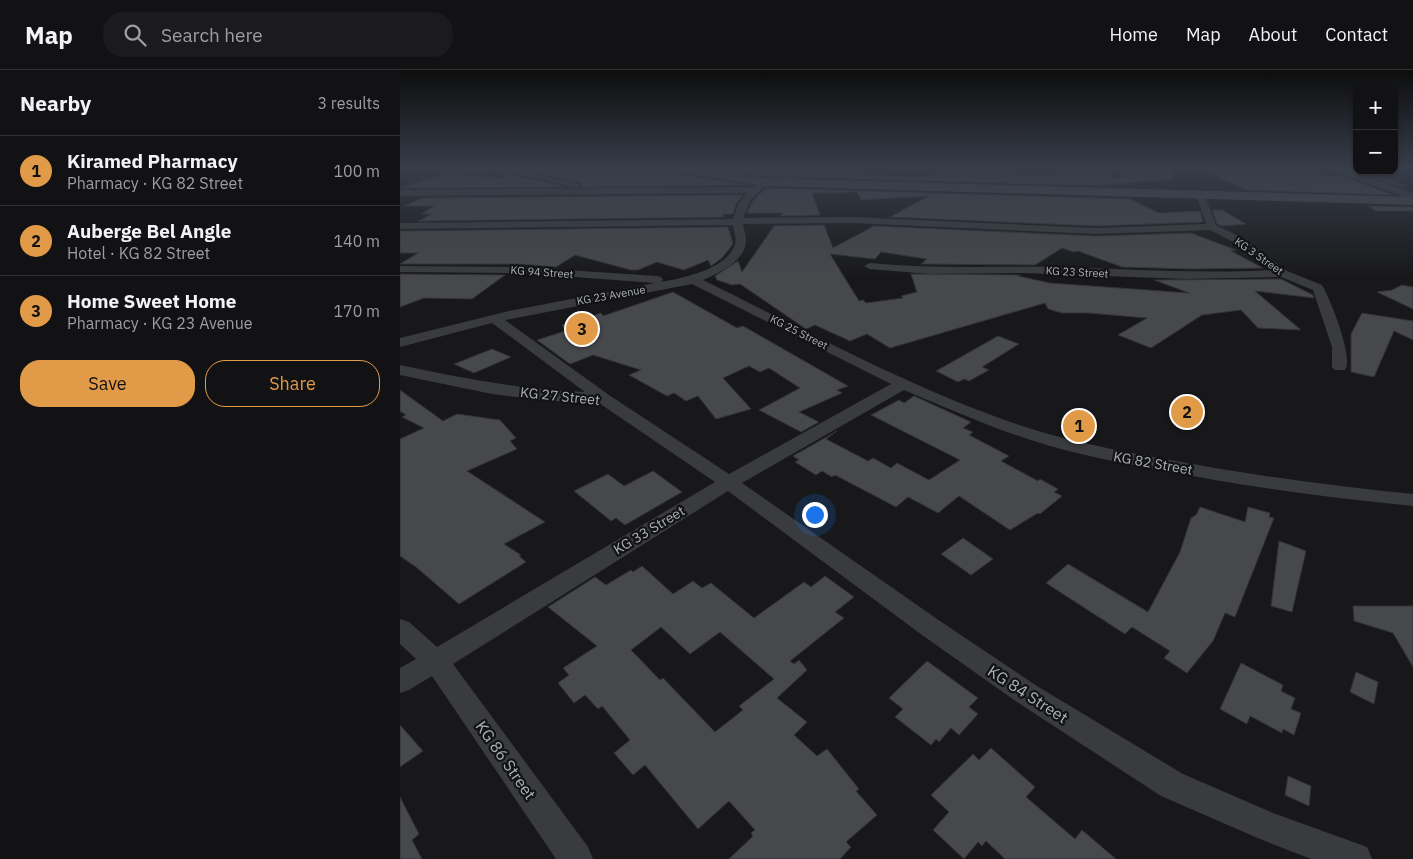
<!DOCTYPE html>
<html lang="en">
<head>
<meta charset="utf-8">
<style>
  :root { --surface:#121214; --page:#1b1b1d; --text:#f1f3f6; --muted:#9c9ea0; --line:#313234; --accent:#e19b48 }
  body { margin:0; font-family:"IBM Plex Sans",sans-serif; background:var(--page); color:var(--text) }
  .controls { position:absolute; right:15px; top:15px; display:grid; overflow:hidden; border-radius:10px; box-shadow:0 1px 4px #0004 }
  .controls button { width:45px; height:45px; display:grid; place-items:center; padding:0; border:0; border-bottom:1px solid var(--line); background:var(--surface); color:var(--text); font:25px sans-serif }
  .you { position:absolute; left:414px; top:444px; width:18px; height:18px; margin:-12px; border:4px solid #fff; border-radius:50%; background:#1a73e8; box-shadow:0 0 0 8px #1a73e833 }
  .badge { display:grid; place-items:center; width:32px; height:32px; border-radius:50%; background:var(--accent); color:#111; font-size:16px; font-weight:700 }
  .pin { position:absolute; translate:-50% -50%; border:2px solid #fff; box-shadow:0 1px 5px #0006 }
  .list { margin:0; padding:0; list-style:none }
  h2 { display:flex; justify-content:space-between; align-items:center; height:65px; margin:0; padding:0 20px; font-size:21px }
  h2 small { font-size:16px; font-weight:400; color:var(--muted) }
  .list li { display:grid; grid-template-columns:32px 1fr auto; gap:15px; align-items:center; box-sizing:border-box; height:70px; padding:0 20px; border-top:1px solid var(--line) }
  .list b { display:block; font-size:19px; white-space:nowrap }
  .list p { margin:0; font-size:16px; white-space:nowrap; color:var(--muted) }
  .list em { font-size:16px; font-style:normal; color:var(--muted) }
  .actions { display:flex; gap:10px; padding:15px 20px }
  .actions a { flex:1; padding:11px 0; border:1px solid var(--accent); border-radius:20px; text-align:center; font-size:18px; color:var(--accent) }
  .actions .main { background:var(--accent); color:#111 }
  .icon { flex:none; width:28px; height:28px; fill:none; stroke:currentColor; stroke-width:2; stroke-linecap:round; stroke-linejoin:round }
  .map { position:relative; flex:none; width:1013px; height:789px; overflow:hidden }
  header { display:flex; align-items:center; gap:30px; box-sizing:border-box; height:70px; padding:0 25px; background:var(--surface); border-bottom:1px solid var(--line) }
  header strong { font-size:24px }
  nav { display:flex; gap:28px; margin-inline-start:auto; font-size:18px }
  .search { width:350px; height:45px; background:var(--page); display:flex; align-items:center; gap:12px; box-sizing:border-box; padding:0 18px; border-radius:20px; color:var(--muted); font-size:19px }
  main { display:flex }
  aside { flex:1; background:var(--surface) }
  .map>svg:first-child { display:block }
</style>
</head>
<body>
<header>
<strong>Map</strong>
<div class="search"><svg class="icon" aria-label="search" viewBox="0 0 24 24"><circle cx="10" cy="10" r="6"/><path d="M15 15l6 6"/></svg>Search here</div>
<nav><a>Home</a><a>Map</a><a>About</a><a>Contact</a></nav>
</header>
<main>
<aside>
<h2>Nearby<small>3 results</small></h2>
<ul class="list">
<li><span class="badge">1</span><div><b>Kiramed Pharmacy</b><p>Pharmacy · KG 82 Street</p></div><em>100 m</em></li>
<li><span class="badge">2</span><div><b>Auberge Bel Angle</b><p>Hotel · KG 82 Street</p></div><em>140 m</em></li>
<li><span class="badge">3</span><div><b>Home Sweet Home</b><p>Pharmacy · KG 23 Avenue</p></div><em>170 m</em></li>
</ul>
<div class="actions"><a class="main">Save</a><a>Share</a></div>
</aside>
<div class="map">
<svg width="1013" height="789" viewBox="0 0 1013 789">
  <rect width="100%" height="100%" fill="#18181a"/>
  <!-- building -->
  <g fill="#47484c" stroke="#323336" fill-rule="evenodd">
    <path d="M110 97H233L348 115 182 117 181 113Z"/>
    <path d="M660 97H668L675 100 702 99 719 110 721 97H773L774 109 703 115 706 116 395 107 400 101 460 102V105L532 107 531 104 612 102 614 105H666Z"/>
    <path d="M796 97H843L854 100 892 97 926 106 939 105 993 125 847 120Z"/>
    <path d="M346 99 386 101 381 107 365 106 341 103Z"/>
    <path d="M959 102H965L1006 116H999Z"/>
    <path d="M45 103 104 108V105H114L164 117 2 118Z"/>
    <path d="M366 118 730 129 759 143 800 141 803 152 696 156 490 147 529 126 461 130 457 122 412 123 420 145 380 146 383 143H347L352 132Z"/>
    <path d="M343 125 336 134 333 144H323L324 147 18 151 32 144H21L34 136H4L22 128Z"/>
    <path d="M968 136 1013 137V141H976Z"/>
    <path d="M812 140H822L846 154 822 156 817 154Z"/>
    <path d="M424 155 433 178 474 156 696 166 791 163 836 180 831 181 863 198 791 199 722 197 678 181 674 182 662 178 635 195 521 194 527 189 481 182 475 189 430 184 459 231 463 230 466 233 503 228 501 226 517 222 511 204 620 205 618 206 650 213 789 223 754 210 881 209 913 225 914 228 855 221 901 260 858 258 841 240 802 245 751 278 718 265 747 248 688 243H662L648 239 645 233 490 278 467 264 450 271 415 255 406 259 340 214 332 215 317 210 315 206 338 191 342 202 374 156Z"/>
    <path d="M328 157 333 174 322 188 311 196 308 190 284 200 257 192 238 200H231L175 185 156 197 120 194H0L18 183H0V161Z"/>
    <path d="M0 204 105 205 72 229 24 228 0 237Z"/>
    <path d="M1002 215 1013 217V239L977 222 992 220Z"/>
    <path d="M273 222 337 258 343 256 448 316 437 320 442 323 399 342 419 352 401 362 359 340 400 318 369 298 360 302 349 296 323 308 351 339 316 349 298 326 286 331 274 323 267 326 229 305 241 300 193 285 170 294 137 270 165 261 162 255 201 243 203 246Z"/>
    <path d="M962 243 1013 251V270L994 261 974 307 951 302V264Z"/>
    <path d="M598 266 619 274 582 297 589 300 569 311 564 309 558 312 536 301Z"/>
    <path d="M92 279 111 287 74 303 54 294Z"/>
    <path d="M0 320 43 351 57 344 100 350 116 368 110 371 117 379 67 401 145 452 104 474 121 485 119 486 126 492 59 534 16 497 0 486V369L24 358 2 347 6 345 0 341Z"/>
    <path d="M514 326 571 352 563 358 573 362 569 365 609 386 601 391 638 411 640 409 658 419 654 422 662 426 640 444 638 443 610 460 559 426 538 443 508 427 496 437 435 405 432 407 422 401 416 405 395 392 399 390 393 386 437 361 426 369 468 391 473 388 491 398 497 393 529 410 560 390 471 345 499 330 504 333Z"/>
    <path d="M253 401 282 422 225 455 216 448 211 451 174 421 208 404 224 416Z"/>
    <path d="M800 437 845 452 848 437 870 443 869 447 874 448 835 547 825 543 813 571 787 603 764 588 770 581 732 557 725 564 646 513 668 494 748 542 780 482 791 448 796 445Z"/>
    <path d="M563 468 593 489 571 505 541 484Z"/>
    <path d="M879 471 906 481 892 542 871 536Z"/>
    <path d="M242 496 273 524 293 511 302 518 311 513 354 548 404 512 411 517 425 506 454 527 435 542 444 548 390 591 394 594 399 590 407 600 377 628 407 652 394 665 417 686 427 679 459 719 456 721 477 745 446 772 451 777 440 789H329L353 766 351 763 355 760 329 731 298 759 245 695 233 705 214 683 230 670 202 636 198 639 185 625 174 633 158 613 169 605 163 598 197 576 148 537 195 507 206 515 231 500 233 502ZM261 557 290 584 320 562 374 609 339 636 343 640 315 662 263 608 260 610 231 580Z"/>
    <path d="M953 536H1013V597L993 563 954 551Z"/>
    <path d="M527 591 578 628 569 637 578 644 559 665 551 658 539 672 536 669 531 675 495 647 503 639 489 628Z"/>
    <path d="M841 593 883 615 881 621 895 628 891 639 901 643 894 665 883 659 882 663 850 646 847 654 820 639Z"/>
    <path d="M956 602 978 612 974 634 950 622Z"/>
    <path d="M0 655 23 681 0 697Z"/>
    <path d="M591 678 635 717 626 727 675 769 682 760 716 789H605L586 771 582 776 578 772 564 789 533 760 549 742 531 725 573 684 579 690Z"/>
    <path d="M888 706 911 716 909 736 885 725Z"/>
    <path d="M0 727 19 764 12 770 22 789H0Z"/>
  </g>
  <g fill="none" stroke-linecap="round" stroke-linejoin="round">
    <!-- minor -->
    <g fill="#393b3e" fill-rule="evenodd">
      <path d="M0 97 114 99 181 115 177 118 114 103 0 100Z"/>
      <path d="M393 97H401L385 115H379V111Z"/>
      <path d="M365 109 369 112 350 131 343 148 452 147 696 158 806 154 796 124 800 121 804 124 816 155 842 168 887 201 922 215C930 228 954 288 945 300H935L932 297V277L913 220 881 207 786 209 625 203 529 204 470 199 464 196 470 193C532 199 594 196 656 197 728 199 800 204 872 200L834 172 810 160 696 164 452 153 343 154C344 160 346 165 346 170 346 191 319 203 303 210 399 257 494 309 594 346 651 368 710 379 770 390 851 405 931 416 1013 424V436C930 428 848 417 766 401 722 393 677 385 634 371 589 357 547 338 504 320L342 413 540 551 637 616 783 704 873 743 967 777 972 789H911L860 769 761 726 617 632 522 565 328 421 53 594 188 777 193 789H156L32 606 9 620 0 623V598L16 589 0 574V549L9 552 37 577 315 412 199 333 151 331 92 324 0 305V295C62 308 122 320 185 322L92 253 0 277V268L109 241 255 213 121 203 0 202V196L121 197 257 206 261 207 263 210 261 212C283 208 328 199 335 174 337 168 334 161 333 155L0 159V153L333 149 338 135 347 123 0 126V120L353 117ZM292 214 491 314 329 404 209 325 105 250Z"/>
    </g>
    <!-- tertiary -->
    <path fill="#393b3e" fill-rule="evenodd" d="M924 97H938L1013 123V130Z"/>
    <!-- secondary -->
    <path fill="#474a4e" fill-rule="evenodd" d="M258 97H286L365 108 1013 127V135L365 116 263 100Z"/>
  </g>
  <!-- sky -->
  <linearGradient id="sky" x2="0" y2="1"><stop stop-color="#0d0d0e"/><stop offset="0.47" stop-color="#373d49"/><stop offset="1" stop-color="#373d49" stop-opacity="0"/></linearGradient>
  <rect width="1013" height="208" fill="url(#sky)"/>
  <g text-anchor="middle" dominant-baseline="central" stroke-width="4.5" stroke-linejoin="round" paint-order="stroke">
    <!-- far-street labels -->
    <g font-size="11" fill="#abb1b8" stroke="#131315">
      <text transform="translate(859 186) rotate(35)">KG 3 Street</text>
      <text transform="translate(142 202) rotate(4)">KG 94 Street</text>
      <text transform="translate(677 202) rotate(3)">KG 23 Street</text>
      <text transform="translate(211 225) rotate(-10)">KG 23 Avenue</text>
      <text transform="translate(399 262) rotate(27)">KG 25 Street</text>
    </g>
    <!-- street labels -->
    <g font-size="14" fill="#abb1b8" stroke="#131315">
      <text transform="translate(160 326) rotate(6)">KG 27 Street</text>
      <text transform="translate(753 393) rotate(10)">KG 82 Street</text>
      <text transform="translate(249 460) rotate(-31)">KG 33 Street</text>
    </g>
    <!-- near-street labels -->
    <g font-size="16" fill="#abb1b8" stroke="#131315">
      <text transform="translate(628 624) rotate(33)">KG 84 Street</text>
      <text transform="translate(106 690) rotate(55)">KG 86 Street</text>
    </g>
  </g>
</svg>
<div class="controls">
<button>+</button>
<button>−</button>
</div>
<div class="you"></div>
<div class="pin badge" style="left:679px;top:356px">1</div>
<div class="pin badge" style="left:787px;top:342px">2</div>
<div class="pin badge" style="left:182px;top:259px">3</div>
</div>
</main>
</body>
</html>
